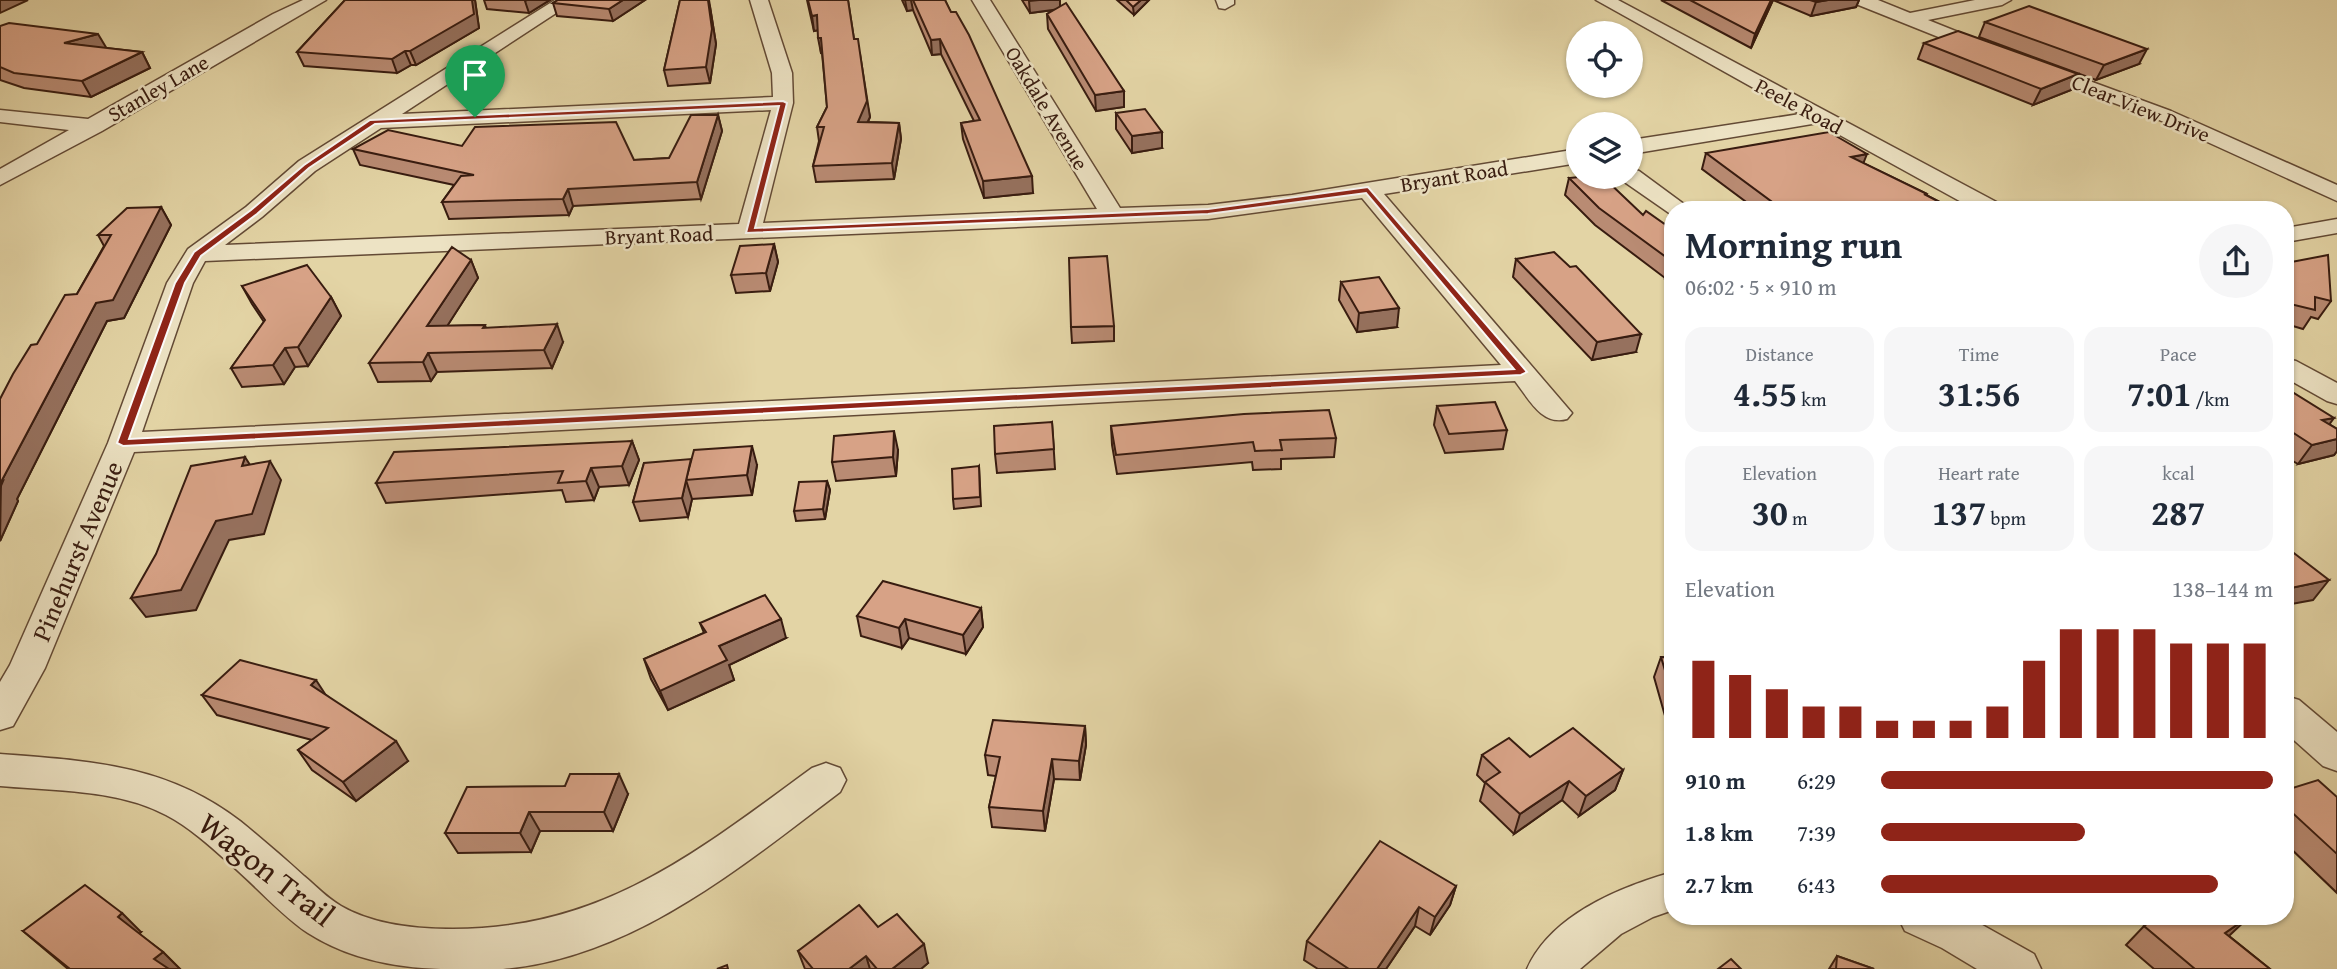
<!DOCTYPE html>
<meta charset="utf-8">
<style>
:root{--surface:#fff;--page:#f6f6f7;--text:#1f2937;--muted:#747a83;--accent:#8f2418}
body{margin:0;font-family:"Gentium Book Plus",serif;background:var(--page);color:var(--text);height:100vh;display:flex;flex-direction:column;font-size:26px;white-space:nowrap}
*{box-sizing:border-box;margin:0}
p{font-size:23px;color:var(--muted)}
.icon{flex:none;width:38px;height:38px;fill:none;stroke:currentColor;stroke-width:2;stroke-linecap:round;stroke-linejoin:round}
.map{position:relative;flex:1;overflow:hidden}
.sheet{position:absolute;left:1664px;top:201px;width:630px;height:724px;display:flex;flex-direction:column;background:var(--surface);border-radius:28px;box-shadow:0 2px 5px #0004}
.sheet>*{flex:none}
.tools{position:absolute;left:1566px;top:21px;display:grid;gap:14px}
.tools a{display:grid;place-items:center;width:77px;height:77px;border-radius:50%;background:var(--surface);box-shadow:0 2px 5px #0004;font-size:35px}
.pin{position:absolute;display:grid;place-items:center;width:60px;height:60px;color:#fff;margin:-72px -30px;border-radius:50% 50% 50% 0;rotate:-45deg;box-shadow:0 0 7px #0007}
.pin .icon{rotate:45deg}
.round{display:grid;place-items:center;flex:none;width:74px;height:74px;border-radius:37px;background:var(--page)}
.overview{display:flex;align-items:center;justify-content:space-between;height:119px;padding:0 21px}
h1{font-size:38px;font-weight:700;line-height:52px}
.metrics{display:grid;grid-template-columns:repeat(3,1fr);gap:10px;height:119px;padding:7px 21px}
.metrics div{display:grid;align-content:center;border-radius:18px;background:var(--page);text-align:center}
.metrics b{font-size:35px;font-weight:700}
.metrics small{font-size:19px;font-weight:400}
.metrics p{font-size:19px}
.chart{height:196px;padding:14px 21px}
.chart p{display:flex;justify-content:space-between}
.chart svg{width:100%;height:126px;margin-top:7px;stroke:var(--accent);stroke-width:6}
ul{padding:0 21px;list-style:none;font-size:23px}
li{display:grid;grid-template-columns:112px 84px 1fr;align-items:center;height:52px}
li i{height:18px;border-radius:9px;background:var(--accent)}
.map>svg:first-child{display:block}
.lines{fill:none;stroke-linecap:round;stroke-linejoin:round}
.street-casing{stroke:#634a35;stroke-width:3}
.street{fill:#ede3c4;fill-rule:evenodd}
.wall{fill:#b98b73;stroke:#381c10;stroke-width:2}
.shaded-wall{fill:#96715e;stroke:#381c10;stroke-width:2}
.building{fill:#d7a286;stroke:#381c10;stroke-width:2}
.route{fill:#8f2418;stroke:#fff;stroke-width:2;fill-rule:evenodd}
.labels{text-anchor:middle;dominant-baseline:central;stroke-width:5;stroke-linejoin:round;paint-order:stroke}
.far-street-label{font-size:21px;fill:#381c10;stroke:#ede3c4}
.street-label{font-size:26px;fill:#381c10;stroke:#ede3c4}
.near-street-label{font-size:32px;fill:#381c10;stroke:#ede3c4}
</style>
<div class="map">
<svg width="2337" height="969" viewBox="0 0 2337 969">
<rect width="100%" height="100%" fill="#e3d4a5"/>
<filter id="stains"><feTurbulence type="fractalNoise" baseFrequency=".00286" numOctaves="4"/><feColorMatrix values="0 0 0 0 .2 0 0 0 0 .09 0 0 0 0 .02 0 0 0 .5 -.17"/></filter>
<radialGradient id="worn" r=".72"><stop offset=".6" stop-color="#630" stop-opacity="0"/><stop offset="1" stop-color="#630" stop-opacity=".3"/></radialGradient>
<g class="lines">
<defs>
<g id="street">
<polygon points="303,0 326,0 102,131 0,185 0,169 69,130 0,122 0,110 88,119 273,14"/>
<path d="M555,0H576L402,114L773,97L772,73L750,0H768L792,73L793,103L763,223L1097,209L972,0H990L1120,208L1208,205L1292,195L1578,149V163L1384,194L1572,413L1567,419C1542,426 1529,399 1515,381L134,452L45,668L13,726L0,730V682L10,665L108,443L167,283L188,249L246,207L299,161ZM771,110L739,224L225,245L262,217L315,171L381,128ZM1362,198L1501,365L142,432L193,283L205,261L1208,219Z"/>
<polygon points="1216,0 1234,0 1234,4 1225,9 1219,8"/>
<polygon points="1596,0 1618,0 2002,205 2006,210 1976,210 1818,123 1631,154 1631,140 1800,114"/>
<polygon points="1853,0 1878,0 1910,13 1975,0 2011,0 2002,5 1928,20 1993,46 1996,50 1986,56 1856,4"/>
<polygon points="2035,61 2171,111 2337,185 2337,201 2157,119 2028,71 2025,67 2028,63"/>
<polygon points="1631,169 1639,171 1692,210 1673,210 1672,215 1623,181 1620,177 1631,177"/>
<polygon points="2337,219 2337,233 2286,242 2286,228"/>
<polygon points="2286,359 2296,361 2337,383 2337,404 2327,401 2286,378"/>
<polygon points="2286,696 2299,700 2337,732 2337,771 2323,766 2286,733"/>
<path d="M0,754C89,761 166,764 240,821C262,839 283,857 304,876C316,886 327,898 341,906C374,925 416,929 453,929C603,929 697,852 812,768L826,763L840,768L846,780L840,792C741,867 632,958 503,969C485,969 467,969 450,969C401,969 350,960 308,933C283,917 253,883 229,863C209,845 189,827 166,815C117,789 54,791 0,786Z"/>
<path d="M1673,872V910L1653,917L1621,934L1580,969H1527C1551,915 1620,887 1673,872Z"/>
<polygon points="1898,917 1968,917 2034,954 2041,969 1977,969 1942,948 1905,931"/>
</g>
</defs>
<!-- street casing -->
<use href="#street" class="street-casing"/>
<!-- street -->
<use href="#street" class="street"/>
</g>
<!-- wall -->
<g class="wall">
<polygon points="345,0 475,0 479,28 416,65 411,65 397,73 304,66 297,52"/>
<polygon points="484,0 550,0 529,13 487,9"/>
<polygon points="558,0 645,0 613,21 557,16 553,3"/>
<polygon points="680,0 709,0 716,44 710,83 668,86 664,70"/>
<polygon points="807,0 848,0 854,39 870,117 868,122 899,123 901,139 894,179 816,182 813,166 819,141 817,127 827,107 822,53 821,53 818,30 814,31"/>
<polygon points="902,0 945,0 1033,193 984,198 963,139 961,123 974,121 941,54 932,55 913,10 907,11"/>
<polygon points="1022,0 1060,0 1060,6 1124,91 1124,107 1096,111 1048,29 1047,14 1054,10 1030,13"/>
<polygon points="1117,0 1149,0 1134,15"/>
<polygon points="1661,0 1859,0 1856,7 1811,16 1773,0 1751,48"/>
<polygon points="1985,22 2139,64 2096,80 1979,37"/>
<polygon points="0,26 106,48 142,52 150,68 91,97 24,88 0,80"/>
<polygon points="1924,43 2078,74 2071,90 2033,105 1918,59"/>
<polygon points="1116,113 1162,148 1132,153 1116,129"/>
<polygon points="718,115 722,131 701,199 573,206 569,215 449,219 442,202 454,185 360,165 353,149 462,146 634,160 669,158"/>
<polygon points="1706,153 1863,163 1927,194 1926,195 1955,210 1757,210 1702,169"/>
<polygon points="1569,178 1673,230 1673,282 1668,277 1665,278 1595,225 1565,195"/>
<polygon points="161,207 171,225 124,318 107,321 17,499 18,501 0,541 77,294 104,246 98,235"/>
<polygon points="774,244 778,262 770,291 736,293 731,275"/>
<polygon points="1516,259 1636,352 1592,360 1513,277"/>
<polygon points="471,260 478,278 447,326 485,325 486,328 563,342 552,368 437,372 431,381 378,382 369,363"/>
<polygon points="2286,263 2331,301 2318,319 2311,317 2303,329 2286,324"/>
<polygon points="1341,282 1397,327 1357,332 1339,300"/>
<polygon points="242,286 331,297 341,316 308,366 295,367 284,384 242,387 231,368 264,322 252,304"/>
<polygon points="1114,326 1114,341 1072,343 1071,327"/>
<polygon points="2286,388 2329,424 2337,429 2337,451 2334,455 2298,464 2286,457"/>
<polygon points="1673,405 1673,436 1666,423"/>
<polygon points="1437,406 1507,430 1503,449 1445,453 1434,425"/>
<polygon points="1052,422 1055,469 997,473 995,454"/>
<polygon points="1111,426 1336,438 1334,457 1281,459 1281,469 1253,470 1252,462 1117,474 1112,445"/>
<polygon points="632,441 639,460 629,485 599,487 594,500 566,502 562,490 386,503 376,483"/>
<polygon points="898,450 896,476 836,481 832,462"/>
<polygon points="644,463 757,465 752,495 692,499 688,517 640,521 633,502"/>
<polygon points="979,466 981,506 954,509 953,499"/>
<polygon points="827,481 830,490 825,519 796,521 794,511"/>
<polygon points="981,608 983,627 966,654 909,638 902,648 861,636 857,616"/>
<polygon points="700,623 786,638 729,665 734,680 668,710 651,679 644,659 704,633"/>
<polygon points="1661,657 1673,658 1673,731 1669,730 1654,677"/>
<polygon points="202,695 326,695 408,761 356,801 312,770 298,750 312,740 217,715"/>
<polygon points="1085,726 1086,745 1080,780 1054,779 1045,831 992,827 989,807 996,776 988,775 985,755"/>
<polygon points="1482,755 1530,757 1623,770 1615,790 1579,816 1562,800 1514,834 1480,801 1485,783 1477,775"/>
<polygon points="565,786 628,794 613,831 540,831 531,852 458,853 445,833"/>
<polygon points="2286,790 2337,797 2337,893 2286,844"/>
<polygon points="1456,886 1450,905 1430,935 1415,926 1386,969 1318,969 1304,960 1307,941"/>
<polygon points="2144,926 2229,936 2270,969 2154,969 2126,945"/>
<polygon points="878,927 928,963 921,969 805,969 798,951"/>
<polygon points="23,931 141,932 139,934 163,952 180,969 68,969"/>
<polygon points="1837,956 1874,969 1829,969"/>
</g>
<!-- shaded-wall -->
<g class="shaded-wall">
<polygon points="0,0 28,0 0,13"/>
<polygon points="472,0 475,0 479,28 416,65 410,51"/>
<polygon points="527,0 550,0 529,13 525,1"/>
<polygon points="623,0 645,0 613,21 609,9"/>
<polygon points="708,0 710,7 716,44 710,83 706,67"/>
<polygon points="905,0 911,0 913,10 907,11"/>
<polygon points="1039,0 1060,0 1060,9 1030,13 1029,1"/>
<polygon points="1141,0 1149,0 1134,15 1133,7"/>
<polygon points="1771,0 1773,0 1751,48 1755,34"/>
<polygon points="1828,0 1859,0 1856,7 1811,16 1816,2"/>
<polygon points="817,15 819,30 814,31 812,16"/>
<polygon points="98,34 107,49 64,43"/>
<polygon points="818,38 821,38 824,52 821,53"/>
<polygon points="940,39 941,54 932,55 931,40"/>
<polygon points="2147,49 2139,64 2096,80 2104,65"/>
<polygon points="405,51 411,65 397,73 392,59"/>
<polygon points="142,52 150,68 91,97 82,81"/>
<polygon points="860,54 870,117 860,138 858,122"/>
<polygon points="2078,74 2071,90 2033,105 2041,89"/>
<polygon points="1124,91 1124,107 1096,111 1095,95"/>
<polygon points="718,115 722,131 701,199 697,182"/>
<polygon points="899,123 901,139 894,179 892,163"/>
<polygon points="1162,132 1162,148 1132,153 1132,136"/>
<polygon points="1867,154 1861,169 1851,157"/>
<polygon points="1032,176 1033,193 984,198 983,181"/>
<polygon points="568,189 573,206 569,215 563,199"/>
<polygon points="161,207 171,225 124,318 107,321 17,499 18,501 0,541 1,482 96,303"/>
<polygon points="774,244 778,262 770,291 766,273"/>
<polygon points="1673,259 1668,277 1665,278 1670,260"/>
<polygon points="471,260 478,278 435,345 427,326"/>
<polygon points="331,297 341,316 308,366 298,347"/>
<polygon points="1399,308 1397,327 1357,332 1359,313"/>
<polygon points="557,324 563,342 552,368 544,350"/>
<polygon points="1641,334 1636,352 1592,360 1597,342"/>
<polygon points="285,348 295,367 284,384 273,365"/>
<polygon points="428,353 437,372 431,381 423,362"/>
<polygon points="2334,418 2320,437 2322,420"/>
<polygon points="894,431 898,450 896,476 893,457"/>
<polygon points="2337,439 2337,451 2334,455 2298,464 2312,445"/>
<polygon points="632,441 639,460 629,485 622,466"/>
<polygon points="752,446 757,465 752,495 747,475"/>
<polygon points="245,457 257,476 242,466"/>
<polygon points="270,461 281,480 264,534 229,540 196,610 146,617 131,598 216,521"/>
<polygon points="591,468 599,487 594,500 586,481"/>
<polygon points="686,480 692,499 688,517 682,498"/>
<polygon points="827,481 830,490 825,519 823,509"/>
<polygon points="2329,580 2313,600 2286,605 2286,589"/>
<polygon points="981,608 983,627 966,654 963,635"/>
<polygon points="781,619 786,638 729,665 734,680 668,710 660,691 719,646"/>
<polygon points="905,619 909,638 902,648 899,628"/>
<polygon points="316,680 329,700 311,685"/>
<polygon points="1085,726 1086,745 1080,780 1079,761"/>
<polygon points="396,741 408,761 356,801 343,782"/>
<polygon points="1052,759 1054,779 1045,831 1043,811"/>
<polygon points="1623,770 1615,790 1579,816 1586,796"/>
<polygon points="619,774 628,794 613,831 604,812"/>
<polygon points="1569,781 1562,800 1514,834 1520,814"/>
<polygon points="529,812 540,831 531,852 520,833"/>
<polygon points="1456,886 1450,905 1430,935 1435,917"/>
<polygon points="1419,907 1415,926 1386,969 1377,969"/>
<polygon points="122,913 141,932 137,936 118,917"/>
<polygon points="2249,917 2230,935 2206,951 2225,933"/>
<polygon points="924,944 928,963 921,969 892,969"/>
<polygon points="163,952 180,969 164,969 154,959"/>
<polygon points="866,956 870,969 849,969"/>
</g>
<!-- building -->
<g class="building">
<polygon points="345,0 472,0 474,14 410,51 405,51 392,59 297,52"/>
<polygon points="558,0 623,0 609,9 553,3"/>
<polygon points="680,0 708,0 712,29 706,67 664,70"/>
<polygon points="808,0 848,0 854,39 858,39 867,101 858,122 899,123 892,163 813,166 824,127 817,127 827,107 821,38 818,38 817,15 812,16"/>
<polygon points="913,0 945,0 951,12 956,12 969,35 1032,176 983,181 961,123 980,120 940,39 931,40"/>
<polygon points="1126,0 1141,0 1133,7"/>
<polygon points="1690,0 1771,0 1755,34"/>
<polygon points="1810,0 1828,0 1816,2"/>
<polygon points="1066,3 1124,91 1095,95 1047,14"/>
<polygon points="2029,6 2147,49 2104,65 1985,22"/>
<polygon points="9,23 98,34 64,43 142,52 82,81 14,73 0,67 0,26"/>
<polygon points="1958,31 2078,74 2041,89 1924,43"/>
<polygon points="1145,109 1162,132 1132,136 1116,113"/>
<polygon points="691,115 718,115 697,182 568,189 563,199 442,202 461,176 474,175 353,149 388,130 462,146 475,127 616,122 634,160 669,158"/>
<polygon points="1829,132 1867,154 1851,157 1927,194 1924,194 1955,210 1783,210 1706,153"/>
<polygon points="1580,177 1603,177 1643,215 1646,211 1673,230 1673,259 1670,260 1599,208 1569,178"/>
<polygon points="161,207 113,300 96,303 1,482 3,481 0,488 0,399 13,374 31,345 37,344 65,295 77,294 111,235 98,235 127,208"/>
<polygon points="774,244 766,273 731,275 740,246"/>
<polygon points="452,247 471,260 427,326 485,325 483,328 557,324 544,350 428,353 423,362 369,363"/>
<polygon points="1554,252 1570,267 1576,266 1641,334 1597,342 1516,259"/>
<polygon points="2328,255 2331,301 2315,297 2315,310 2286,303 2286,263"/>
<polygon points="1107,256 1114,326 1071,327 1069,258"/>
<polygon points="307,265 331,297 298,347 285,348 273,365 231,368 265,320 242,286"/>
<polygon points="1379,277 1399,308 1359,313 1341,282"/>
<polygon points="2286,388 2334,418 2322,420 2337,429 2337,439 2312,445 2286,428"/>
<polygon points="1495,402 1507,430 1449,434 1437,406"/>
<polygon points="1329,410 1336,438 1280,440 1282,450 1255,451 1253,442 1116,455 1111,426 1244,414"/>
<polygon points="1052,422 1054,449 995,454 994,426"/>
<polygon points="894,431 893,457 832,462 834,436"/>
<polygon points="632,441 622,466 591,468 586,481 558,483 563,471 376,483 394,452"/>
<polygon points="752,446 747,475 686,480 694,450"/>
<polygon points="245,457 242,466 270,461 252,514 216,521 181,590 131,598 156,554 191,466"/>
<polygon points="691,459 682,498 633,502 644,463"/>
<polygon points="979,466 980,497 953,499 952,469"/>
<polygon points="827,481 823,509 794,511 799,482"/>
<polygon points="2286,547 2329,580 2286,589"/>
<polygon points="883,581 981,608 963,635 905,619 899,628 857,616"/>
<polygon points="765,595 781,619 719,646 727,660 660,691 644,659 706,632 700,623"/>
<polygon points="1661,657 1673,658 1673,697"/>
<polygon points="240,660 316,680 311,685 396,741 343,782 298,750 328,728 202,695"/>
<polygon points="993,720 1085,726 1079,761 1052,759 1043,811 989,807 1000,757 985,755"/>
<polygon points="1573,728 1623,770 1586,796 1569,781 1520,814 1485,782 1500,772 1482,755 1509,738 1530,757"/>
<polygon points="570,774 619,774 604,812 529,812 520,833 445,833 467,787 565,786"/>
<polygon points="2318,780 2337,797 2337,854 2286,807 2286,790"/>
<polygon points="1380,841 1456,886 1435,917 1419,907 1377,969 1349,969 1307,941"/>
<polygon points="85,885 122,913 118,917 163,952 154,959 169,969 70,969 23,931"/>
<polygon points="859,905 878,927 897,914 924,944 892,969 877,969 866,956 849,969 813,969 798,951"/>
<polygon points="2157,917 2248,917 2225,933 2270,969 2195,969 2144,926"/>
<polygon points="1837,956 1874,969 1836,969"/>
<polygon points="1731,959 1741,969 1718,969"/>
<polygon points="727,965 728,969 717,969"/>
</g>
<!-- route -->
<path class="route" d="M783,101L787,103L755,228L1208,209L1368,187L1527,372L1521,375L123,446L117,443L175,283L194,252L251,210L304,165L370,120ZM779,106L746,233L1208,214L1366,193L1514,369L129,439L185,283L201,256L257,214L309,168L375,124Z"/>
<g class="labels">
<!-- far-street labels -->
<g class="far-street-label">
<text transform="translate(158 88) rotate(-30)">Stanley Lane</text>
<text transform="translate(1799 106) rotate(28)">Peele Road</text>
<text transform="translate(1047 108) rotate(59)">Oakdale Avenue</text>
<text transform="translate(2141 108) rotate(22)">Clear View Drive</text>
<text transform="translate(1454 176) rotate(-9)">Bryant Road</text>
<text transform="translate(659 235) rotate(-2)">Bryant Road</text>
</g>
<!-- street labels -->
<g class="street-label">
<text transform="translate(77 551) rotate(-67)">Pinehurst Avenue</text>
</g>
<!-- near-street labels -->
<g class="near-street-label">
<text transform="translate(267 869) rotate(38)">Wagon Trail</text>
</g>
</g>
<rect width="100%" height="100%" filter="url(#stains)"/>
<rect width="100%" height="100%" fill="url(#worn)"/>
</svg>
<div class="tools">
<a><svg class="icon" aria-label="locate" viewBox="0 0 24 24"><circle cx="12" cy="12" r="6"/><path d="M12 2v4M12 18v4M2 12h4M18 12h4"/></svg></a>
<a><svg class="icon" aria-label="layers" viewBox="0 0 24 24"><path d="M12 4l9 5-9 5-9-5zM3 14l9 5 9-5"/></svg></a>
</div>
<div class="pin" style="left:475px;top:117px;background:#1e9e55"><svg class="icon" aria-label="arrive" viewBox="0 0 24 24"><path d="M6 21V4h12l-3 4 3 4H6"/></svg></div>
<section class="sheet">
<div class="overview"><div><h1>Morning run</h1><p>06:02 · 5 × 910 m</p></div><a class="round"><svg class="icon" aria-label="share" viewBox="0 0 24 24"><path d="M12 15V3M7 8l5-5 5 5M5 13v7h14v-7"/></svg></a></div>
<div class="metrics">
<div><p>Distance</p><b>4.55<small> km</small></b></div>
<div><p>Time</p><b>31:56</b></div>
<div><p>Pace</p><b>7:01<small> /km</small></b></div>
</div>
<div class="metrics">
<div><p>Elevation</p><b>30<small> m</small></b></div>
<div><p>Heart rate</p><b>137<small> bpm</small></b></div>
<div><p>kcal</p><b>287</b></div>
</div>
<div class="chart"><p><span>Elevation</span>138–144 m</p>
<svg viewBox="0 0 160 44" preserveAspectRatio="none"><path d="M5 44V17M15 44V22M25 44V27M35 44V33M45 44V33M55 44V38M65 44V38M75 44V38M85 44V33M95 44V17M105 44V6M115 44V6M125 44V6M135 44V11M145 44V11M155 44V11"/></svg>
</div>
<ul>
<li><b>910 m</b>6:29<i style="width:100%"></i></li>
<li><b>1.8 km</b>7:39<i style="width:52%"></i></li>
<li><b>2.7 km</b>6:43<i style="width:86%"></i></li>
</ul>
</section>
</div>
